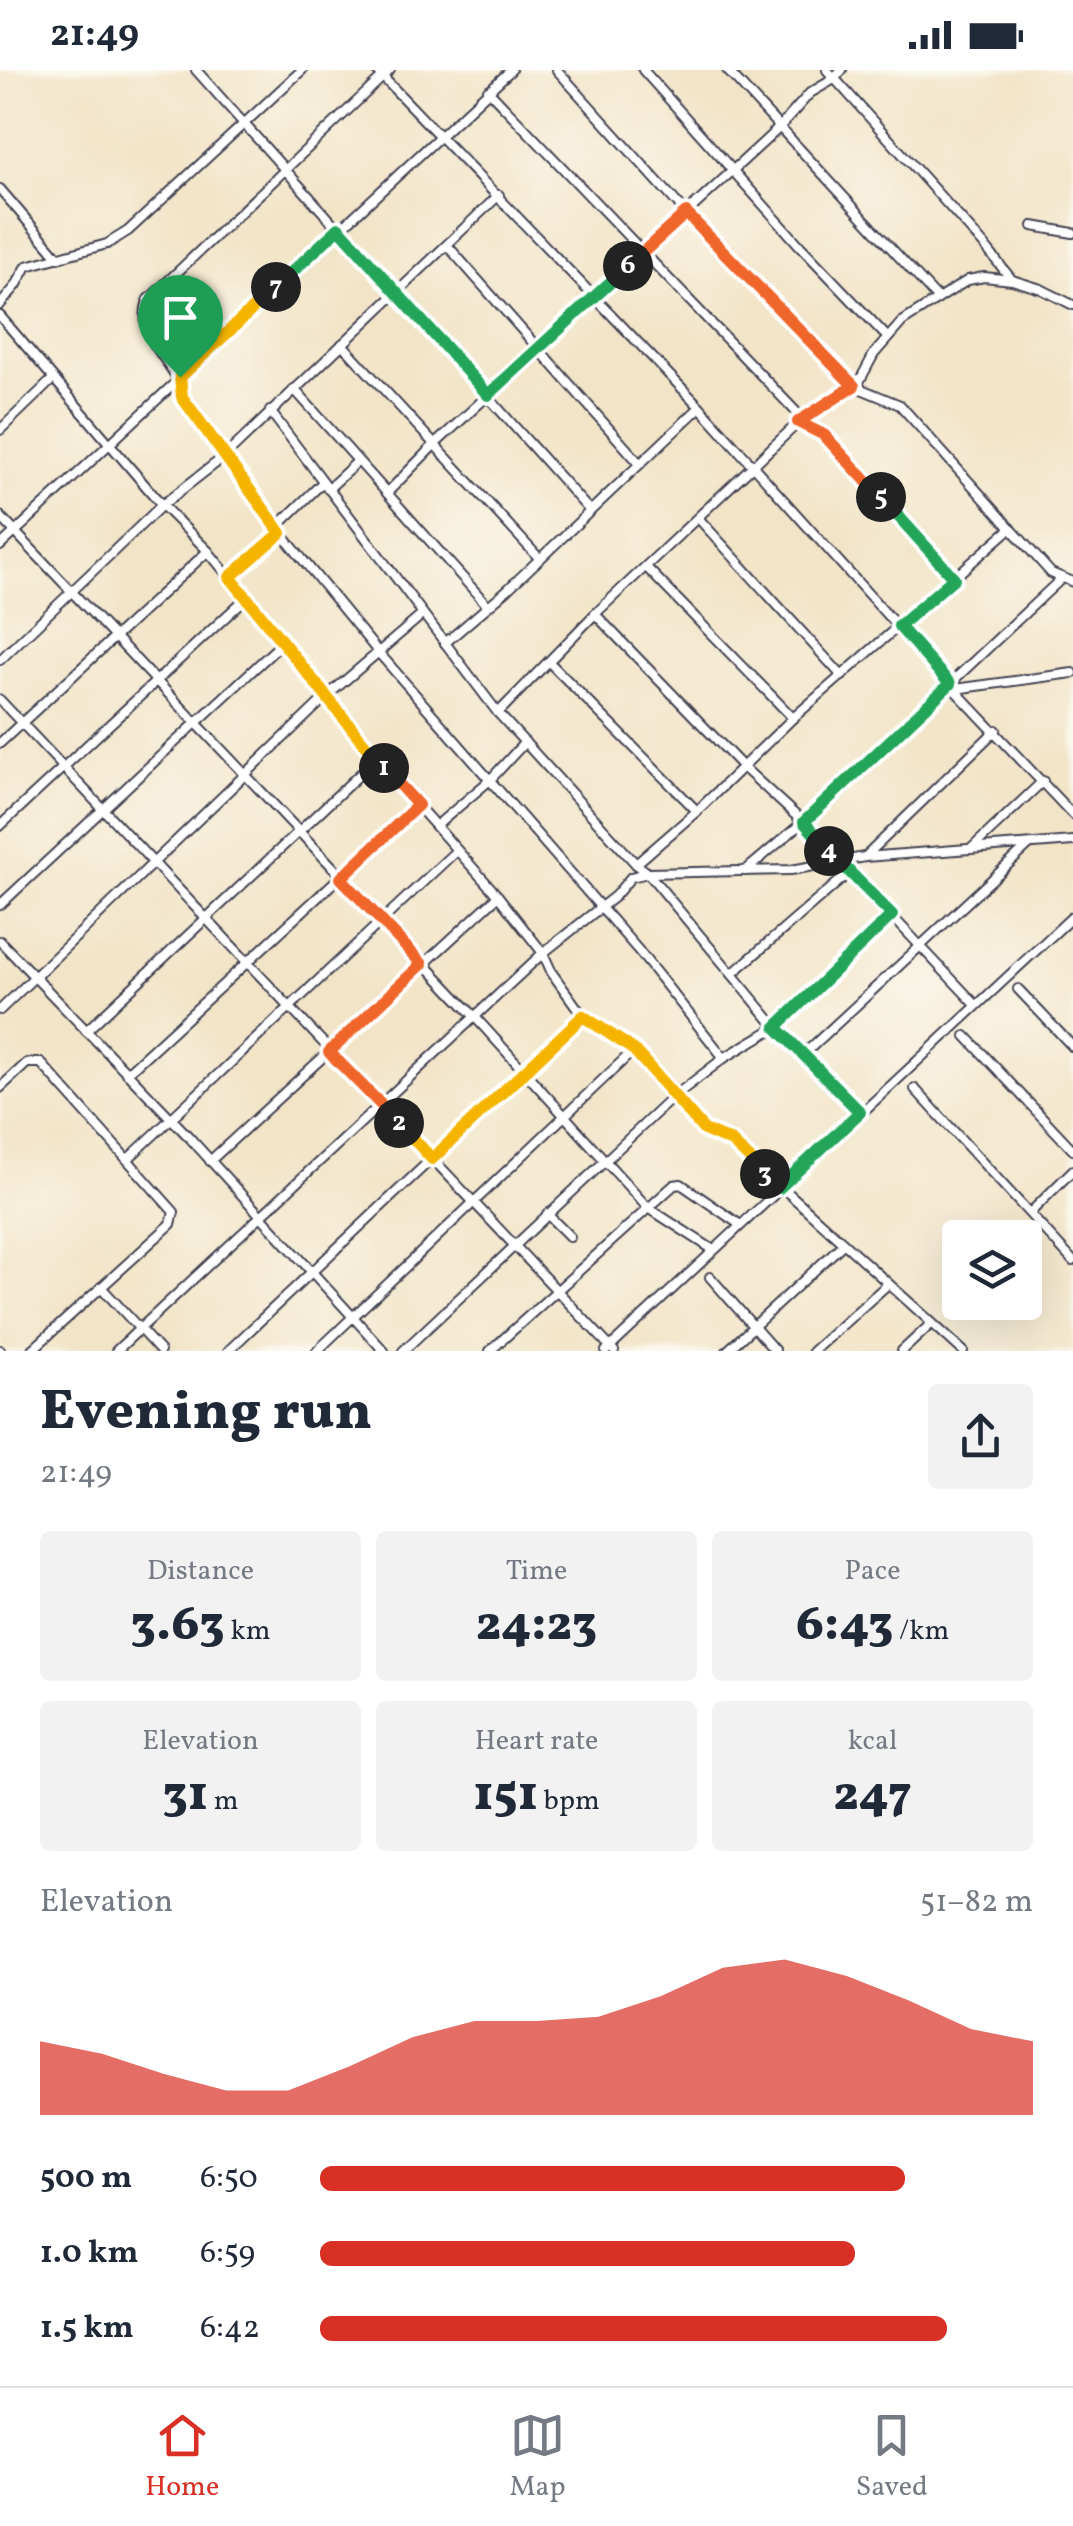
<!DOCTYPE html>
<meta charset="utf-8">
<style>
:root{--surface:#fff;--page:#f2f2f3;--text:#1f2937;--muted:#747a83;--line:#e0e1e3;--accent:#d93025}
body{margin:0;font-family:Vollkorn,serif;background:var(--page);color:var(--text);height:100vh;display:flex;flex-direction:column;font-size:38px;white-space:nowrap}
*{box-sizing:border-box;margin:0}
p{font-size:32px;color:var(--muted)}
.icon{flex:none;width:55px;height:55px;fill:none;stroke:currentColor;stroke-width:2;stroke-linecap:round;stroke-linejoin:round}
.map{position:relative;height:1281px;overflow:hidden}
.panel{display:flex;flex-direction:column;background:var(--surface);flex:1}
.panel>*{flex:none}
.buttons{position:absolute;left:942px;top:1150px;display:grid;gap:20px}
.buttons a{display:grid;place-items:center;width:100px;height:100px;border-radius:10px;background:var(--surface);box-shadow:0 10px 40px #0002;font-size:50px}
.pin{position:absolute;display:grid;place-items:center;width:85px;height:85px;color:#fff;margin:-102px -42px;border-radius:50% 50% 50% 0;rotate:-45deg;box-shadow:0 0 10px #0007}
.pin .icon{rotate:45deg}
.km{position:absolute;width:50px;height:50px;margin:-25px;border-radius:50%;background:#222;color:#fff;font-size:28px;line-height:50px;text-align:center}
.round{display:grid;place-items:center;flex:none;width:105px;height:105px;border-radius:10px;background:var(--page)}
.head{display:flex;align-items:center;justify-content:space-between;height:170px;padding:0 40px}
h1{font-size:55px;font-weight:800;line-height:75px}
.figures{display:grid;grid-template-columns:repeat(3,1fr);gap:15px;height:170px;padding:10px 40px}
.figures div{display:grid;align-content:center;border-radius:10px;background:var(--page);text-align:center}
.figures b{font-size:50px;font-weight:800}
.figures small{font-size:28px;font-weight:400}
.figures p{font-size:28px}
.chart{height:280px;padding:20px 40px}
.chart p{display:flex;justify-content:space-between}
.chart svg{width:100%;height:180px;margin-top:10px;fill:var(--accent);opacity:.7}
ul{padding:0 40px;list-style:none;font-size:32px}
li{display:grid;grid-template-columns:160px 120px 1fr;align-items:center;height:75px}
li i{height:25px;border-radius:12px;background:var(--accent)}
.status{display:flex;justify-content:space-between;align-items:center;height:70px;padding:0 50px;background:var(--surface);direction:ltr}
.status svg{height:28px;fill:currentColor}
.dock{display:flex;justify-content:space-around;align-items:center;height:140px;border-top:2px solid var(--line);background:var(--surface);font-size:28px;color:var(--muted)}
.dock a{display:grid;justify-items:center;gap:5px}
.dock .current{color:var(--accent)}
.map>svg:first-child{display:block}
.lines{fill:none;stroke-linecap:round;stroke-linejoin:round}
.minor-casing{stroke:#413f50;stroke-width:12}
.minor{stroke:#fff;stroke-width:8}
.split-1-casing{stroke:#fff;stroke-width:20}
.split-2-casing{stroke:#fff;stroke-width:20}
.split-3-casing{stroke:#fff;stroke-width:20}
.split-4-casing{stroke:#fff;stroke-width:20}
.split-5-casing{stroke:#fff;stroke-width:20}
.split-6-casing{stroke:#fff;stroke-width:20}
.split-7-casing{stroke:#fff;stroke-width:20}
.split-8-casing{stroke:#fff;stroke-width:20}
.split-1{stroke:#f5b400;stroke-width:12}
.split-2{stroke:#f0652b;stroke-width:12}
.split-3{stroke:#f5b400;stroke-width:12}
.split-4{stroke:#22a559;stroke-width:12}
.split-5{stroke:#22a559;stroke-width:12}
.split-6{stroke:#f0652b;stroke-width:12}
.split-7{stroke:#22a559;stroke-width:12}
.split-8{stroke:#f5b400;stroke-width:12}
</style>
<div class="status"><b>21:49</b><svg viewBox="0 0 49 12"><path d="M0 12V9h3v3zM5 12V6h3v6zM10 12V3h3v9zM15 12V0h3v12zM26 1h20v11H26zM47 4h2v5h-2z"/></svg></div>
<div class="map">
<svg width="1073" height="1281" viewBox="0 0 1073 1281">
<rect width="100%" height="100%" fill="#fbf7ec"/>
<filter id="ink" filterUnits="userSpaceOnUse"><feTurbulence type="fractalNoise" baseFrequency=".01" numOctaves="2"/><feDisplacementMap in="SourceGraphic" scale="20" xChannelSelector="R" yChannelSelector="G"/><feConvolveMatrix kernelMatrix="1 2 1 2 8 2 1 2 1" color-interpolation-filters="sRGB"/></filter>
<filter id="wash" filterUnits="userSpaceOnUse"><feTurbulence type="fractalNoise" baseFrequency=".0048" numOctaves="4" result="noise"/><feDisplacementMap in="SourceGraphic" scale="40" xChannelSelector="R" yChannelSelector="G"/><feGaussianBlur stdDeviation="2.25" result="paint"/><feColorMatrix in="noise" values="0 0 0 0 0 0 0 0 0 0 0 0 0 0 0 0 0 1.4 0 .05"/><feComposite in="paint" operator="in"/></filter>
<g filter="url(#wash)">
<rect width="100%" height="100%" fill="#f2e4c7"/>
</g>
<g filter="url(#ink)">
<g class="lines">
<defs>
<g id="minor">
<polyline points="196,0 590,441"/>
<polyline points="376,0 700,337 950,615 1073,745"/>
<path d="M390,0L148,230C134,272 177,289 183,327L281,463L379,583L638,880L724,988"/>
<polyline points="557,0 686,143 854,316 900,335 1051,503 1073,512"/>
<polyline points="643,0 801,177 888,268"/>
<polyline points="727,0 938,229"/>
<polyline points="827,0 984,175 1012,210 1041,219 1073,235"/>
<polyline points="488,20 803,349"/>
<polyline points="0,119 59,188"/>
<polyline points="1033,156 1073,163"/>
<polyline points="447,175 640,394"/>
<polyline points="0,235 16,216 27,196 107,174 128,161 302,0"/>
<polyline points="0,246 162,435 208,481 376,689 498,826 543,883 552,903 583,946 634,980 704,1061 732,1072 963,1281"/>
<polyline points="342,274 539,488"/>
<polyline points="294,319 488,536"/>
<polyline points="270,341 498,643 636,794 648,803 776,957 861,1042"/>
<polyline points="798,353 811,357 830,370 954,508"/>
<polyline points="0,360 53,309"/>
<polyline points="328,419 357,392"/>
<polyline points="387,423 434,375 780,57 810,23 834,9 842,0"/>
<polyline points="0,446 475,947 647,1137 712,1179"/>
<polyline points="699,449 842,606"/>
<polyline points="277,457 323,412"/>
<polyline points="0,476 511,0"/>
<polyline points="646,497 793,648"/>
<polyline points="230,507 281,463"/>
<polyline points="595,544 743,697 803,752 976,935"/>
<polyline points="445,573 507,520 700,337"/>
<polyline points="0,590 162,435 225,386 499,125"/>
<polyline points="549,592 697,741"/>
<polyline points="955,619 1073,603"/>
<polyline points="0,630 614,1281"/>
<polyline points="498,643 595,544 798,353 859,312 874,284 902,252 968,210 984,207 1012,210"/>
<polyline points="0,673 208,481"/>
<polyline points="0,756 247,527"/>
<polyline points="436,756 490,710 525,672"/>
<polyline points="971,779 1043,711"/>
<polyline points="866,786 996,660"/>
<polyline points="636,794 697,741 793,648 1011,458"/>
<polyline points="745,801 803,752 1061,509"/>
<polyline points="0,835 282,573"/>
<polyline points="0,871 189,1067 384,1281"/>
<polyline points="732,904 850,802"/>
<polyline points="1018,919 1073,977"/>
<polyline points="0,940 327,626 422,545"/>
<polyline points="86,961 376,689"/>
<polyline points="966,966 1073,1080"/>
<polyline points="804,984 1028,776"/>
<polyline points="127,1003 418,735"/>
<polyline points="0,1018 27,993 41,993 174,1142 171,1154 31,1281"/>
<polyline points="915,1019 1073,1191"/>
<polyline points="128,1089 457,780"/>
<polyline points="210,1091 498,826"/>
<polyline points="1030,1143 1073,1100"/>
<polyline points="547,1144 570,1167"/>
<polyline points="710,1207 775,1281"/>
<polyline points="101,1217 160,1281"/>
<polyline points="0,1280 1,1281"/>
<polyline points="116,1281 543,883 615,826 631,807 648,803 791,800 865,787 1073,771"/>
<polyline points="228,1281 583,946"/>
<polyline points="317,1281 634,980"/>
<polyline points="403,1281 672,1028 724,988 776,957 892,845"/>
<polyline points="490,1281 674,1115 681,1114 739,1154"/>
<polyline points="606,1281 1073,846"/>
<polyline points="727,1281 843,1174"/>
<polyline points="813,1281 888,1214"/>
<polyline points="902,1281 932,1253"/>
</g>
</defs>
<!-- minor casing -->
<use href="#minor" class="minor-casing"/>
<!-- minor -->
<use href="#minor" class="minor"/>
</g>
</g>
<g class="lines" filter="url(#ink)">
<defs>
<polyline id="split-1" points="180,307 182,327 281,463 230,507 384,698"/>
<polyline id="split-2" points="384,698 418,735 341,808 422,894 329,982 399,1053"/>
<polyline id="split-3" points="399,1053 432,1089 583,946 634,980 704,1060 732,1072 765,1104"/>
<polyline id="split-4" points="765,1104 779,1118 860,1042 776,957 892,845 829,781"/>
<polyline id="split-5" points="829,781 804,752 950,614 899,556 954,508 881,427"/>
<polyline id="split-6" points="628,196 686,143 854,316 798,352 824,365 881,427"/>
<polyline id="split-7" points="276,217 339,158 488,325 628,196"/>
<polyline id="split-8" points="180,307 276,217"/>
</defs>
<!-- split-1 casing -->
<use href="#split-1" class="split-1-casing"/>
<!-- split-2 casing -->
<use href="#split-2" class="split-2-casing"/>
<!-- split-3 casing -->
<use href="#split-3" class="split-3-casing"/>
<!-- split-4 casing -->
<use href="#split-4" class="split-4-casing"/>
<!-- split-5 casing -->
<use href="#split-5" class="split-5-casing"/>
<!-- split-6 casing -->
<use href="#split-6" class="split-6-casing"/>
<!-- split-7 casing -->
<use href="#split-7" class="split-7-casing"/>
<!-- split-8 casing -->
<use href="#split-8" class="split-8-casing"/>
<!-- split-1 -->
<use href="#split-1" class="split-1"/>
<!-- split-2 -->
<use href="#split-2" class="split-2"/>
<!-- split-3 -->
<use href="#split-3" class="split-3"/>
<!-- split-4 -->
<use href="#split-4" class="split-4"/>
<!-- split-5 -->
<use href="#split-5" class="split-5"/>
<!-- split-6 -->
<use href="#split-6" class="split-6"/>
<!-- split-7 -->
<use href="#split-7" class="split-7"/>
<!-- split-8 -->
<use href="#split-8" class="split-8"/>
</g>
</svg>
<div class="buttons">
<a><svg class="icon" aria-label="layers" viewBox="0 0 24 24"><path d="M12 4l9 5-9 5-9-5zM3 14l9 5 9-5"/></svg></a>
</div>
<div class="pin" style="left:180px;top:307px;background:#1e9e55"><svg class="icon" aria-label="arrive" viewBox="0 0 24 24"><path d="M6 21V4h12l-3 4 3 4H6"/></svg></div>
<b class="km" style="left:384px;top:698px">1</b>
<b class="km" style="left:399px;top:1053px">2</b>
<b class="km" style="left:765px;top:1104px">3</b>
<b class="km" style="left:829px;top:781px">4</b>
<b class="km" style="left:881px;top:427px">5</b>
<b class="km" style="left:628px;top:196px">6</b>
<b class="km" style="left:276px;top:217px">7</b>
</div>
<section class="panel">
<div class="head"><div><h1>Evening run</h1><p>21:49</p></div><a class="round"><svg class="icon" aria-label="share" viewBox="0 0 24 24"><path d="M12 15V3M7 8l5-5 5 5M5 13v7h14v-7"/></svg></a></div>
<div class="figures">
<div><p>Distance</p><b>3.63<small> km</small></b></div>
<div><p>Time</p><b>24:23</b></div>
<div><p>Pace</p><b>6:43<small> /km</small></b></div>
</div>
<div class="figures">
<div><p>Elevation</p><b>31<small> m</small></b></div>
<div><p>Heart rate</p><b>151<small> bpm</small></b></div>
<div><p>kcal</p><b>247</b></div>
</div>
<div class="chart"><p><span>Elevation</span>51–82 m</p>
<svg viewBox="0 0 160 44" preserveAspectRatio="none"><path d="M0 44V26L10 29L20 34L30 38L40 38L50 32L60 25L70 21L80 21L90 20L100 15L110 8L120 6L130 10L140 16L150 23L160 26V44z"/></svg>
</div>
<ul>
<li><b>500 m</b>6:50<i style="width:82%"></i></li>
<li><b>1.0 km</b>6:59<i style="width:75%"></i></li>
<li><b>1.5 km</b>6:42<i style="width:88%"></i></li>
</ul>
</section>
<nav class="dock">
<a class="current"><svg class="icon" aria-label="home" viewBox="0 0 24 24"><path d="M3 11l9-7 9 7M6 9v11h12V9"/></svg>Home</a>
<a><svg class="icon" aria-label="map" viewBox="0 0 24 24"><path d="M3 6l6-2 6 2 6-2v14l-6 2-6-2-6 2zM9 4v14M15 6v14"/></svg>Map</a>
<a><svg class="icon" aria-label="saved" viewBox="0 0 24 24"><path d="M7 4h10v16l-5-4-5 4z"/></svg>Saved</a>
</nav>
